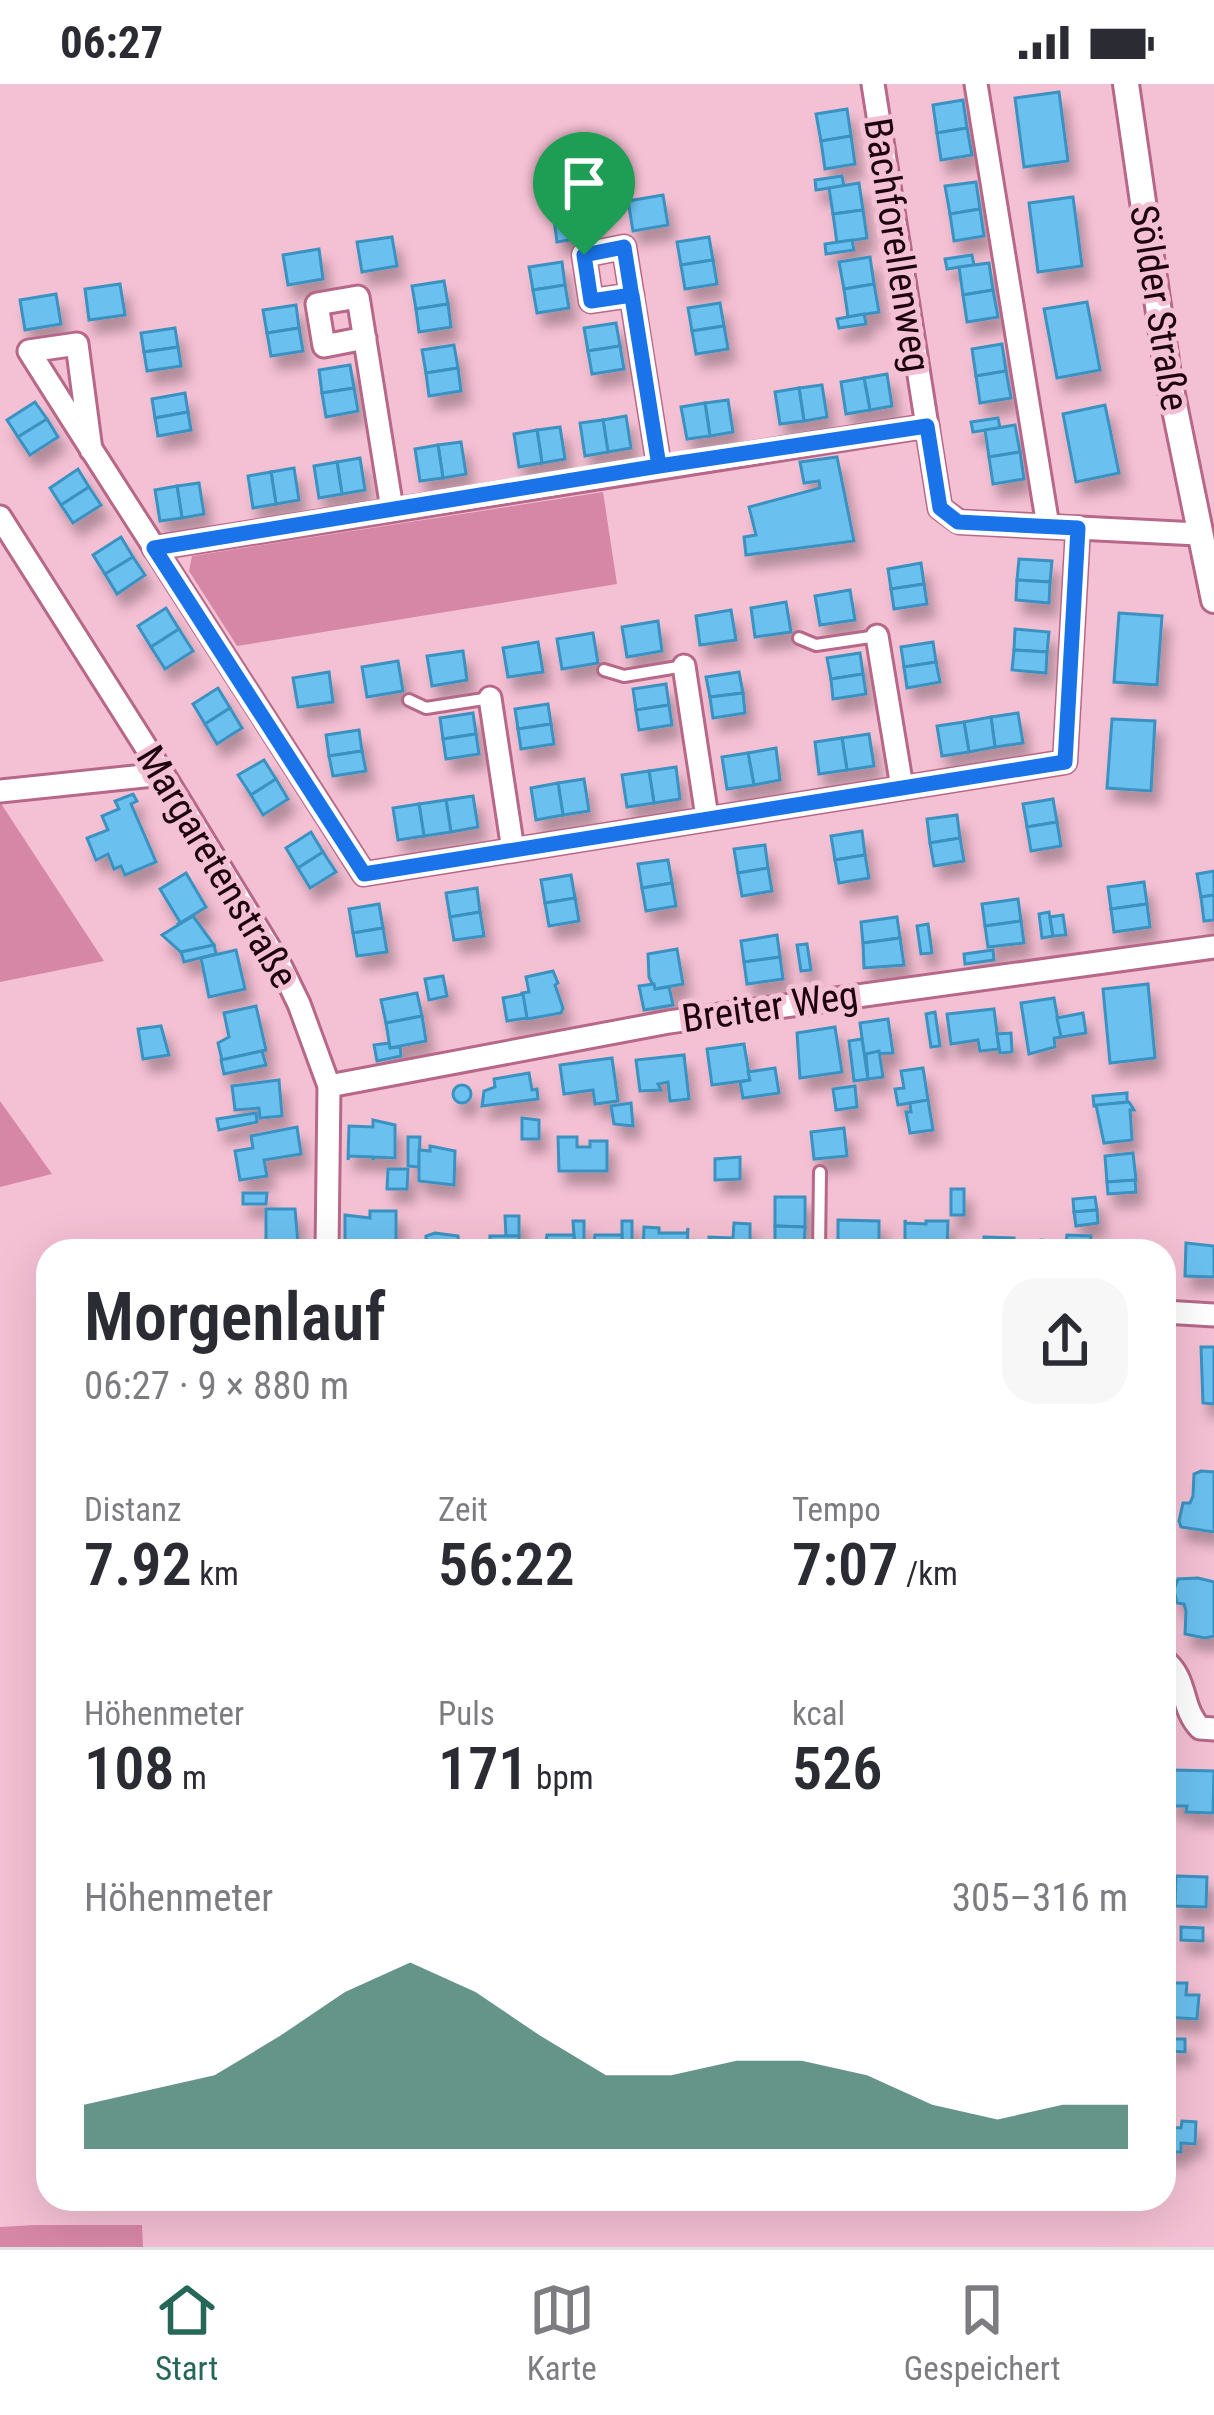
<!DOCTYPE html>
<html lang="de">
<meta charset="utf-8">
<style>
:root{--surface:#fff;--page:#f7f7f7;--text:#2b2b33;--muted:#7c7c81;--line:#e1e1e2;--accent:#256858}
body{margin:0;font-family:"Roboto Condensed",sans-serif;background:var(--page);color:var(--text);height:100vh;display:flex;flex-direction:column;font-size:45px;white-space:nowrap}
*{box-sizing:border-box;margin:0}
p{font-size:39px;color:var(--muted)}
.icon{flex:none;width:66px;height:66px;fill:none;stroke:currentColor;stroke-width:2;stroke-linecap:round;stroke-linejoin:round}
.map{position:relative;flex:1;overflow:hidden}
.panel{position:absolute;left:36px;top:1155px;width:1140px;height:972px;display:flex;flex-direction:column;background:var(--surface);border-radius:36px;box-shadow:0 12px 48px #0002}
.panel>*{flex:none}
.pin{position:absolute;display:grid;place-items:center;width:102px;height:102px;color:#fff;margin:-123px -51px;border-radius:50% 50% 50% 0;rotate:-45deg;box-shadow:0 0 12px #0007}
.pin .icon{rotate:45deg}
.round{display:grid;place-items:center;flex:none;width:126px;height:126px;border-radius:36px;background:var(--page)}
.overview{display:flex;align-items:center;justify-content:space-between;height:204px;padding:0 48px}
h1{font-size:66px;font-weight:600;line-height:90px}
.figures{display:grid;grid-template-columns:repeat(3,1fr);gap:18px;height:204px;padding:12px 48px}
.figures div{display:grid;align-content:center}
.figures b{font-size:60px;font-weight:600}
.figures small{font-size:33px;font-weight:400}
.figures p{font-size:33px}
.chart{height:336px;padding:24px 48px}
.chart p{display:flex;justify-content:space-between}
.chart svg{width:100%;height:216px;margin-top:12px;fill:var(--accent);opacity:.7}
.status{display:flex;justify-content:space-between;align-items:center;height:84px;padding:0 60px;background:var(--surface);direction:ltr}
.status svg{height:33px;fill:currentColor}
.tab-bar{display:flex;justify-content:space-around;align-items:center;height:168px;border-top:3px solid var(--line);background:var(--surface);font-size:33px;color:var(--muted)}
.tab-bar a{display:grid;justify-items:center;gap:6px}
.tab-bar .selected{color:var(--accent)}
.map>svg:first-child{display:block}
.green{fill:#d787a6}
.building{fill:#6ac0ef;stroke:#3b92c0;stroke-width:3;filter:url(#shadow)}
.lines{fill:none;stroke-linecap:round;stroke-linejoin:round}
.service-casing{stroke:#b76888;stroke-width:16}
.minor-casing{stroke:#b76888;stroke-width:27}
.tertiary-casing{stroke:#b76888;stroke-width:30}
.service{stroke:#fff;stroke-width:10}
.minor{stroke:#fff;stroke-width:21}
.tertiary{stroke:#fff;stroke-width:24}
.route-casing{stroke:#fff;stroke-width:24}
.route{stroke:#1a73e8;stroke-width:15}
.labels{text-anchor:middle;dominant-baseline:central;stroke-width:10;stroke-linejoin:round;paint-order:stroke}
.street-label{font-size:39px;fill:#1d020e;stroke:#f4c0d3}
</style>
<div class="status"><b>06:27</b><svg viewBox="0 0 49 12"><path d="M0 12V9h3v3zM5 12V6h3v6zM10 12V3h3v9zM15 12V0h3v12zM26 1h20v11H26zM47 4h2v5h-2z"/></svg></div>
<div class="map">
<svg width="1214" height="2163" viewBox="0 0 1214 2163">
<defs>
<filter id="shadow"><feDropShadow dx="7" dy="13" stdDeviation="6" flood-color="#0004"/></filter>
</defs>
<rect width="100%" height="100%" fill="#f4c0d3"/>
<!-- green -->
<g class="green">
<polygon points="603,408 617,500 237,562 189,487 192,472"/>
<polygon points="0,718 104,877 0,898"/>
<polygon points="0,1017 52,1090 0,1103"/>
<polygon points="35,2141 142,2141 143,2163 0,2163 0,2143"/>
</g>
<!-- building -->
<g class="building">
<polygon points="1059,8 1068,77 1024,83 1015,14"/>
<polygon points="963,16 967,44 937,49 933,21"/>
<polygon points="847,25 851,52 821,57 816,30"/>
<polygon points="967,44 972,71 941,76 937,49"/>
<polygon points="851,52 855,80 825,85 821,57"/>
<polygon points="842,92 844,102 816,106 815,96"/>
<polygon points="976,98 980,125 950,130 945,102"/>
<polygon points="859,99 863,126 833,130 829,104"/>
<polygon points="663,111 668,141 633,147 628,117"/>
<polygon points="1073,113 1082,182 1038,188 1029,119"/>
<polygon points="588,122 593,152 557,158 553,128"/>
<polygon points="980,125 984,152 954,157 950,130"/>
<polygon points="863,126 867,154 837,159 833,130"/>
<polygon points="392,153 397,182 362,188 357,158"/>
<polygon points="709,153 713,176 681,181 677,158"/>
<polygon points="852,156 854,166 826,170 825,160"/>
<polygon points="319,165 323,195 288,201 283,171"/>
<polygon points="972,171 974,181 947,185 945,175"/>
<polygon points="870,173 874,200 844,205 839,178"/>
<polygon points="713,176 717,200 685,205 681,181"/>
<polygon points="562,178 565,201 533,206 529,183"/>
<polygon points="989,179 993,206 963,211 959,183"/>
<polygon points="444,197 448,220 416,225 412,202"/>
<polygon points="120,200 125,231 89,236 85,205"/>
<polygon points="874,200 879,228 848,233 844,205"/>
<polygon points="565,201 569,224 537,229 533,206"/>
<polygon points="993,206 998,233 967,238 963,211"/>
<polygon points="56,210 61,240 25,246 20,216"/>
<polygon points="1087,218 1100,286 1057,294 1044,225"/>
<polygon points="720,219 724,242 692,247 688,224"/>
<polygon points="448,220 451,243 419,248 416,225"/>
<polygon points="296,221 299,244 267,249 263,226"/>
<polygon points="864,230 866,240 839,244 837,235"/>
<polygon points="616,239 620,262 588,267 584,244"/>
<polygon points="724,242 728,265 696,270 692,247"/>
<polygon points="175,244 178,263 144,268 141,249"/>
<polygon points="299,244 303,267 271,272 267,249"/>
<polygon points="1002,260 1006,287 976,292 972,265"/>
<polygon points="454,261 458,284 426,289 422,266"/>
<polygon points="620,262 624,285 592,290 588,267"/>
<polygon points="178,263 181,282 147,287 144,268"/>
<polygon points="350,281 354,304 322,309 319,286"/>
<polygon points="458,284 461,307 429,312 426,289"/>
<polygon points="1006,287 1011,314 980,319 976,292"/>
<polygon points="887,290 892,322 870,326 864,294"/>
<polygon points="864,294 870,326 846,330 841,298"/>
<polygon points="822,301 827,333 804,337 799,304"/>
<polygon points="354,304 358,327 326,333 322,309"/>
<polygon points="799,304 804,337 780,340 775,308"/>
<polygon points="185,309 188,328 155,334 152,315"/>
<polygon points="728,316 733,348 710,352 705,319"/>
<polygon points="35,318 47,335 18,353 7,336"/>
<polygon points="705,319 710,352 687,355 681,323"/>
<polygon points="1105,321 1119,389 1076,398 1063,330"/>
<polygon points="188,328 191,346 158,352 155,334"/>
<polygon points="626,332 631,364 608,368 603,336"/>
<polygon points="998,334 1000,344 973,348 971,338"/>
<polygon points="47,335 58,353 30,371 18,353"/>
<polygon points="603,336 608,368 585,372 580,339"/>
<polygon points="1015,341 1020,368 989,373 985,346"/>
<polygon points="560,343 565,375 542,379 537,346"/>
<polygon points="537,346 542,379 519,383 514,350"/>
<polygon points="461,358 466,390 443,394 438,361"/>
<polygon points="438,361 443,394 420,397 415,365"/>
<polygon points="1020,368 1024,395 993,400 989,373"/>
<polygon points="837,373 854,457 746,471 744,453 756,451 749,423 820,404 819,397 804,399 800,378"/>
<polygon points="360,374 365,406 342,410 337,378"/>
<polygon points="337,378 342,410 319,414 314,382"/>
<polygon points="294,384 299,416 276,420 271,388"/>
<polygon points="78,385 89,403 61,421 50,404"/>
<polygon points="271,388 276,420 253,424 248,392"/>
<polygon points="199,399 204,430 182,434 177,402"/>
<polygon points="177,402 182,434 160,437 155,406"/>
<polygon points="89,403 101,421 73,439 61,421"/>
<polygon points="121,453 133,473 105,490 93,471"/>
<polygon points="133,473 145,491 117,510 105,490"/>
<polygon points="1019,475 1052,477 1050,498 1017,496"/>
<polygon points="921,479 924,500 891,505 888,485"/>
<polygon points="1017,496 1050,498 1049,519 1016,516"/>
<polygon points="924,500 927,520 894,525 891,505"/>
<polygon points="850,506 855,536 820,541 815,512"/>
<polygon points="786,518 791,548 755,553 751,524"/>
<polygon points="166,524 179,545 151,563 138,542"/>
<polygon points="731,526 736,556 700,561 696,532"/>
<polygon points="1119,529 1162,532 1157,601 1114,598"/>
<polygon points="658,537 662,567 627,573 622,543"/>
<polygon points="179,545 193,567 165,585 151,563"/>
<polygon points="1015,545 1049,548 1047,568 1014,566"/>
<polygon points="593,549 598,579 562,585 557,555"/>
<polygon points="538,558 543,588 508,593 503,564"/>
<polygon points="933,558 936,578 904,583 901,563"/>
<polygon points="1014,566 1047,568 1046,589 1012,586"/>
<polygon points="463,567 467,596 432,602 427,572"/>
<polygon points="860,569 863,590 831,595 827,574"/>
<polygon points="398,577 403,607 367,613 362,583"/>
<polygon points="936,578 940,598 907,604 904,583"/>
<polygon points="329,588 333,618 298,623 293,594"/>
<polygon points="739,588 743,609 710,613 706,593"/>
<polygon points="863,590 866,610 833,615 831,595"/>
<polygon points="666,600 669,621 636,626 633,605"/>
<polygon points="218,604 230,624 205,640 193,620"/>
<polygon points="743,609 745,629 713,634 710,613"/>
<polygon points="548,620 551,640 518,645 515,625"/>
<polygon points="669,621 672,641 639,646 636,626"/>
<polygon points="230,624 242,644 217,660 205,640"/>
<polygon points="473,629 476,650 443,655 440,634"/>
<polygon points="1018,629 1023,659 995,663 991,633"/>
<polygon points="991,633 995,663 969,668 964,638"/>
<polygon points="1112,635 1155,637 1151,707 1107,704"/>
<polygon points="964,638 969,668 942,672 937,642"/>
<polygon points="551,640 554,660 521,665 518,645"/>
<polygon points="359,646 362,667 329,672 326,651"/>
<polygon points="476,650 479,670 446,675 443,655"/>
<polygon points="869,650 874,682 847,686 842,654"/>
<polygon points="842,654 847,686 819,690 815,658"/>
<polygon points="776,664 780,696 754,701 748,669"/>
<polygon points="362,667 366,687 333,692 329,672"/>
<polygon points="748,669 754,701 727,705 722,673"/>
<polygon points="264,676 276,695 251,711 238,691"/>
<polygon points="676,683 680,715 654,719 649,687"/>
<polygon points="649,687 654,719 627,723 622,691"/>
<polygon points="276,695 288,715 263,731 251,711"/>
<polygon points="584,695 589,727 563,731 558,699"/>
<polygon points="558,699 563,731 536,736 531,704"/>
<polygon points="133,710 137,717 131,720 156,778 125,791 121,782 114,785 108,770 96,776 87,754 108,746 102,732 119,725 115,717"/>
<polygon points="473,712 478,743 451,748 446,716"/>
<polygon points="1053,715 1057,738 1027,743 1023,720"/>
<polygon points="446,716 451,748 424,752 419,720"/>
<polygon points="419,720 424,752 398,756 393,724"/>
<polygon points="957,731 960,754 930,759 927,735"/>
<polygon points="1057,738 1061,762 1031,767 1027,743"/>
<polygon points="862,747 865,771 835,776 831,752"/>
<polygon points="311,748 323,768 298,784 286,764"/>
<polygon points="960,754 964,777 934,782 930,759"/>
<polygon points="765,761 768,784 738,789 734,765"/>
<polygon points="323,768 336,788 310,804 298,784"/>
<polygon points="865,771 869,794 839,799 835,776"/>
<polygon points="668,776 672,799 642,804 638,780"/>
<polygon points="768,784 772,807 742,812 738,789"/>
<polygon points="1214,787 1214,811 1201,813 1197,790"/>
<polygon points="186,789 206,823 177,841 180,838 160,805"/>
<polygon points="571,791 575,814 545,819 541,796"/>
<polygon points="1144,798 1147,820 1111,825 1108,803"/>
<polygon points="672,799 676,822 646,827 642,804"/>
<polygon points="477,804 480,828 450,833 446,809"/>
<polygon points="1214,811 1214,836 1204,837 1201,813"/>
<polygon points="575,814 579,837 549,842 545,819"/>
<polygon points="1018,815 1021,837 985,842 982,820"/>
<polygon points="379,820 383,844 353,849 349,825"/>
<polygon points="1147,820 1150,843 1114,848 1111,825"/>
<polygon points="480,828 484,852 454,856 450,833"/>
<polygon points="1049,828 1053,852 1042,854 1039,830"/>
<polygon points="1063,831 1066,851 1053,852 1050,833"/>
<polygon points="193,832 214,861 181,868 162,851"/>
<polygon points="897,833 900,854 863,859 861,838"/>
<polygon points="1021,837 1024,859 988,863 985,842"/>
<polygon points="928,840 932,869 921,870 917,842"/>
<polygon points="383,844 387,868 357,872 353,849"/>
<polygon points="777,851 780,873 744,878 741,857"/>
<polygon points="900,854 904,881 864,884 863,859"/>
<polygon points="807,860 811,886 801,887 797,861"/>
<polygon points="214,861 216,870 184,878 181,868"/>
<polygon points="677,865 683,900 655,905 649,893 648,870"/>
<polygon points="236,866 245,905 209,913 201,874"/>
<polygon points="993,866 994,876 965,880 964,870"/>
<polygon points="780,873 783,895 747,900 744,878"/>
<polygon points="553,887 558,899 555,901 563,924 561,929 527,935 522,909 529,908 526,893"/>
<polygon points="443,892 447,912 429,916 425,895"/>
<polygon points="654,900 655,905 669,903 673,921 644,926 639,902"/>
<polygon points="1148,900 1155,974 1110,979 1103,905"/>
<polygon points="417,909 422,932 386,939 381,916"/>
<polygon points="523,910 527,934 507,937 503,914"/>
<polygon points="1054,914 1061,953 1054,954 1055,963 1029,970 1021,919"/>
<polygon points="256,922 266,966 222,976 218,959 229,953 224,929"/>
<polygon points="994,925 999,965 980,967 978,956 951,960 947,930"/>
<polygon points="935,928 940,962 931,963 926,930"/>
<polygon points="1083,929 1086,949 1061,953 1057,934"/>
<polygon points="422,932 426,957 390,964 386,939"/>
<polygon points="888,935 893,969 864,970 860,939"/>
<polygon points="161,942 169,971 143,975 138,945"/>
<polygon points="835,943 842,988 800,994 797,949"/>
<polygon points="1011,949 1012,968 1000,969 997,950"/>
<polygon points="862,955 868,995 854,997 849,957"/>
<polygon points="389,959 390,964 400,963 401,972 377,977 374,961"/>
<polygon points="744,960 750,996 712,1001 707,965"/>
<polygon points="262,967 266,981 224,990 221,976"/>
<polygon points="879,967 883,993 868,995 866,970"/>
<polygon points="684,971 689,1015 670,1017 668,998 658,1000 661,1006 640,1007 636,976"/>
<polygon points="612,974 618,1017 595,1020 593,1006 564,1010 560,981"/>
<polygon points="775,984 779,1009 743,1014 740,998 750,996 748,988"/>
<polygon points="923,984 928,1016 898,1021 895,1005 904,1004 901,987"/>
<polygon points="529,989 532,1006 537,1005 538,1015 482,1022 484,1007 495,1003 494,995"/>
<polygon points="279,996 282,1032 260,1034 259,1024 235,1026 232,1002"/>
<circle cx="462" cy="1010" r="9"/>
<polygon points="855,1002 857,1023 836,1026 833,1005"/>
<polygon points="1127,1009 1127,1018 1094,1022 1093,1012"/>
<polygon points="928,1016 933,1046 910,1049 906,1028 911,1028 910,1019"/>
<polygon points="1129,1018 1134,1026 1130,1026 1132,1056 1104,1059 1096,1021"/>
<polygon points="631,1019 633,1042 614,1040 611,1022"/>
<polygon points="256,1029 257,1038 219,1046 217,1035"/>
<polygon points="522,1034 539,1036 539,1055 522,1055"/>
<polygon points="373,1036 395,1041 395,1074 374,1073 373,1076 373,1073 349,1072 348,1076 349,1042 373,1043"/>
<polygon points="297,1043 301,1070 264,1076 267,1092 240,1096 235,1067 253,1064 251,1052"/>
<polygon points="844,1044 847,1072 814,1075 811,1048"/>
<polygon points="408,1053 420,1053 419,1083 408,1082"/>
<polygon points="558,1053 577,1053 577,1063 590,1063 590,1057 607,1057 607,1087 559,1087"/>
<polygon points="430,1062 455,1067 454,1101 419,1097 419,1066 430,1067"/>
<polygon points="1133,1069 1136,1096 1107,1098 1105,1072"/>
<polygon points="740,1073 740,1095 715,1096 715,1075"/>
<polygon points="388,1085 408,1085 407,1105 387,1105"/>
<polygon points="1135,1096 1136,1108 1108,1110 1107,1098"/>
<rect x="951" y="1105" width="13" height="26"/>
<polygon points="243,1109 267,1109 266,1120 243,1120"/>
<polygon points="775,1113 805,1113 805,1143 775,1142"/>
<polygon points="1095,1113 1097,1126 1074,1128 1073,1115"/>
<polygon points="266,1125 295,1125 298,1159 295,1167 266,1167"/>
<polygon points="1097,1126 1098,1139 1076,1142 1074,1128"/>
<polygon points="370,1127 396,1127 396,1167 345,1167 345,1131 370,1134"/>
<polygon points="505,1132 519,1132 519,1152 506,1152"/>
<polygon points="838,1136 879,1137 879,1166 838,1165"/>
<polygon points="905,1136 906,1139 926,1140 926,1137 948,1137 947,1167 905,1167"/>
<polygon points="573,1137 584,1137 584,1167 575,1167"/>
<rect x="622" y="1137" width="10" height="29"/>
<polygon points="734,1139 750,1140 750,1167 709,1167 709,1153 733,1154"/>
<polygon points="775,1142 805,1143 804,1167 775,1167"/>
<polygon points="644,1143 659,1144 659,1149 687,1149 688,1144 687,1167 643,1167"/>
<polygon points="435,1149 458,1152 459,1167 426,1167 426,1152"/>
<polygon points="547,1151 574,1151 574,1167 544,1167"/>
<polygon points="595,1151 622,1151 622,1167 592,1167"/>
<polygon points="1067,1151 1091,1152 1090,1167 1040,1167 1041,1156 1066,1158"/>
<polygon points="490,1152 519,1152 519,1167 484,1167 484,1161 490,1161"/>
<polygon points="984,1153 1014,1154 1013,1167 984,1167"/>
<polygon points="1186,1159 1214,1162 1214,1193 1185,1192"/>
<polygon points="1201,1263 1214,1263 1214,1320 1203,1319"/>
<polygon points="1201,1387 1214,1388 1214,1448 1181,1443 1179,1437 1183,1419 1190,1419 1193,1412 1194,1390"/>
<polygon points="1198,1494 1214,1498 1214,1552 1205,1554 1185,1550 1186,1527 1184,1520 1177,1519 1174,1506 1178,1495"/>
<polygon points="1172,1686 1214,1687 1213,1729 1186,1728 1187,1722 1170,1722"/>
<polygon points="1176,1792 1207,1793 1206,1823 1175,1822"/>
<polygon points="1181,1843 1203,1844 1203,1857 1181,1856"/>
<polygon points="1165,1899 1187,1899 1186,1911 1199,1911 1197,1935 1164,1933"/>
<polygon points="1164,1955 1185,1955 1185,1968 1164,1967"/>
<polygon points="1182,2037 1196,2038 1195,2060 1181,2059 1181,2068 1164,2068 1164,2043 1181,2044"/>
</g>
<g class="lines">
<defs>
<g id="service">
<polyline points="799,554 816,561 877,552"/>
<polyline points="604,586 624,592 684,582"/>
<polyline points="409,616 426,624 490,614"/>
<polyline points="819,1167 820,1088"/>
</g>
<g id="minor">
<polyline points="873,0 940,424 959,438 1198,450"/>
<polyline points="976,0 1048,442"/>
<polyline points="632,211 591,217 584,171 624,163 659,382"/>
<polyline points="365,254 324,262 317,220 358,213 392,425"/>
<path d="M91,366L77,260L29,267C139,442 253,615 364,790L1065,678L1078,444"/>
<polyline points="0,433 163,690 281,883 299,920 329,1002 327,1167"/>
<polyline points="154,464 927,342"/>
<polyline points="877,552 902,703"/>
<polyline points="684,582 707,733"/>
<polyline points="490,614 513,766"/>
<polyline points="0,707 163,690"/>
<polyline points="329,1002 669,938 1214,863"/>
<polyline points="1164,1228 1214,1231"/>
<path d="M1164,1576C1188,1595 1180,1623 1200,1644L1214,1645"/>
</g>
<polyline id="tertiary" points="1126,0 1168,291 1214,516"/>
</defs>
<!-- service casing -->
<use href="#service" class="service-casing"/>
<!-- minor casing -->
<use href="#minor" class="minor-casing"/>
<!-- tertiary casing -->
<use href="#tertiary" class="tertiary-casing"/>
<!-- service -->
<use href="#service" class="service"/>
<!-- minor -->
<use href="#minor" class="minor"/>
<!-- tertiary -->
<use href="#tertiary" class="tertiary"/>
</g>
<g class="lines">
<defs>
<polyline id="route" points="584,171 591,217 632,211 659,382 154,464 364,790 1065,678 1078,444 958,438 940,424 927,342 659,382 624,163 584,171"/>
</defs>
<!-- route casing -->
<use href="#route" class="route-casing"/>
<!-- route -->
<use href="#route" class="route"/>
</g>
<g class="labels">
<!-- street labels -->
<g class="street-label">
<text transform="translate(897 161) rotate(81)">Bachforellenweg</text>
<text transform="translate(1159 224) rotate(81)">Sölder Straße</text>
<text transform="translate(217 783) rotate(59)">Margaretenstraße</text>
<text transform="translate(770 923) rotate(-8)">Breiter Weg</text>
</g>
</g>
</svg>
<div class="pin" style="left:584px;top:171px;background:#1e9e55"><svg class="icon" aria-label="arrive" viewBox="0 0 24 24"><path d="M6 21V4h12l-3 4 3 4H6"/></svg></div>
<section class="panel">
<div class="overview"><div><h1>Morgenlauf</h1><p>06:27 · 9 × 880 m</p></div><a class="round"><svg class="icon" aria-label="share" viewBox="0 0 24 24"><path d="M12 15V3M7 8l5-5 5 5M5 13v7h14v-7"/></svg></a></div>
<div class="figures">
<div><p>Distanz</p><b>7.92<small> km</small></b></div>
<div><p>Zeit</p><b>56:22</b></div>
<div><p>Tempo</p><b>7:07<small> /km</small></b></div>
</div>
<div class="figures">
<div><p>Höhenmeter</p><b>108<small> m</small></b></div>
<div><p>Puls</p><b>171<small> bpm</small></b></div>
<div><p>kcal</p><b>526</b></div>
</div>
<div class="chart"><p><span>Höhenmeter</span>305–316 m</p>
<svg viewBox="0 0 160 44" preserveAspectRatio="none"><path d="M0 44V35L10 32L20 29L30 21L40 12L50 6L60 12L70 21L80 29L90 29L100 26L110 26L120 29L130 35L140 38L150 35L160 35V44z"/></svg>
</div>
</section>
</div>
<nav class="tab-bar">
<a class="selected"><svg class="icon" aria-label="home" viewBox="0 0 24 24"><path d="M3 11l9-7 9 7M6 9v11h12V9"/></svg>Start</a>
<a><svg class="icon" aria-label="map" viewBox="0 0 24 24"><path d="M3 6l6-2 6 2 6-2v14l-6 2-6-2-6 2zM9 4v14M15 6v14"/></svg>Karte</a>
<a><svg class="icon" aria-label="saved" viewBox="0 0 24 24"><path d="M7 4h10v16l-5-4-5 4z"/></svg>Gespeichert</a>
</nav>
